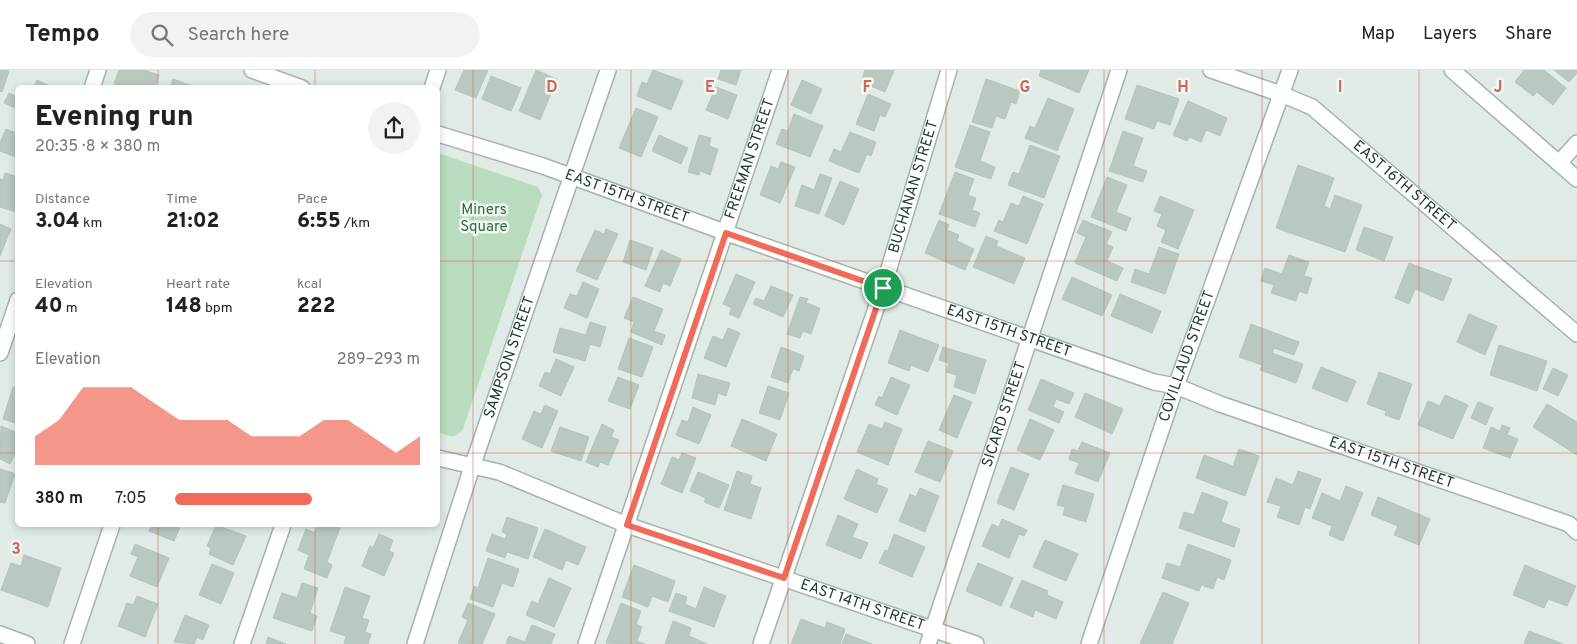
<!DOCTYPE html>
<meta charset="utf-8">
<style>
:root{--surface:#fff;--page:#f2f2f2;--text:#222;--muted:#767676;--line:#e0e0e0;--accent:#f06b59}
body{margin:0;font-family:Overpass,sans-serif;background:var(--page);color:var(--text);height:100vh;display:flex;flex-direction:column;font-size:19px;white-space:nowrap}
*{box-sizing:border-box;margin:0}
p{font-size:16px;color:var(--muted)}
.icon{flex:none;width:28px;height:28px;fill:none;stroke:currentColor;stroke-width:2;stroke-linecap:round;stroke-linejoin:round}
.map{position:relative;flex:1;overflow:hidden}
.drawer{position:absolute;left:15px;top:15px;width:425px;height:442px;display:flex;flex-direction:column;background:var(--surface);border-radius:8px;box-shadow:0 2px 8px #0003}
.drawer>*{flex:none}
.pin{position:absolute;display:grid;place-items:center;width:42px;height:42px;color:#fff;margin:-21px;border:2px solid #fff;border-radius:50%;box-shadow:0 1px 5px #0007}
.round{display:grid;place-items:center;flex:none;width:52px;height:52px;border-radius:26px;background:var(--page)}
.head{display:flex;align-items:center;justify-content:space-between;height:85px;padding:0 20px}
h1{font-size:28px;font-weight:800;line-height:38px}
.metrics{display:grid;grid-template-columns:repeat(3,1fr);gap:8px;height:85px;padding:5px 20px}
.metrics div{display:grid;align-content:center}
.metrics b{font-size:21px;font-weight:800}
.metrics small{font-size:14px;font-weight:400}
.metrics p{font-size:14px}
.chart{height:140px;padding:10px 20px}
.chart p{display:flex;justify-content:space-between}
.chart svg{width:100%;height:90px;margin-top:5px;fill:var(--accent);opacity:.7}
ul{padding:0 20px;list-style:none;font-size:16px}
li{display:grid;grid-template-columns:80px 60px 1fr;align-items:center;height:38px}
li i{height:12px;border-radius:6px;background:var(--accent)}
header{display:flex;align-items:center;gap:30px;box-sizing:border-box;height:70px;padding:0 25px;background:var(--surface);border-bottom:1px solid var(--line)}
header strong{font-size:24px}
nav{display:flex;gap:28px;margin-inline-start:auto;font-size:18px}
.search{width:350px;height:45px;background:var(--page);display:flex;align-items:center;gap:12px;box-sizing:border-box;padding:0 18px;border-radius:28px;color:var(--muted);font-size:19px}
.map>svg:first-child{display:block}
.green{fill:#b9dcbe}
.building{fill:#b9c9c0;stroke:#b3c4bb}
.lines{fill:none;stroke-linecap:round;stroke-linejoin:round}
.street-casing{stroke:#a3b3ab;stroke-width:18}
.street{stroke:#fff;stroke-width:15}
.route-casing{stroke:#fff;stroke-width:10}
.route{stroke:#f06b59;stroke-width:6}
.grid{fill:none;stroke:#d16453;stroke-width:1;stroke-opacity:0.55}
.labels{text-anchor:middle;dominant-baseline:central;stroke-width:5;stroke-linejoin:round;paint-order:stroke}
.street-label{font-size:15px;fill:#213b31;stroke:#f1f8f3}
.park-label{font-size:15px;fill:#2c713e;stroke:#f1f8f3}
.grid-label{font-size:16px;text-anchor:middle;font-weight:bold;fill:#d16453;stroke:#f1f8f3;stroke-width:5;stroke-linejoin:round;paint-order:stroke}
</style>
<header>
<strong>Tempo</strong>
<div class="search"><svg class="icon" aria-label="search" viewBox="0 0 24 24"><circle cx="10" cy="10" r="6"/><path d="M15 15l6 6"/></svg>Search here</div>
<nav><a>Map</a><a>Layers</a><a>Share</a></nav>
</header>
<div class="map">
<svg width="1577" height="574" viewBox="0 0 1577 574">
<rect width="100%" height="100%" fill="#e0ebe5"/>
<!-- green -->
<path class="green" d="M438,83L538,117L542,125L463,359C455,370 449,366 438,362Z"/>
<!-- building -->
<g class="building">
<polygon points="0,0 9,1 2,22 0,21"/>
<polygon points="119,0 144,0 159,5 155,18 121,18 114,14"/>
<polygon points="464,0 488,0 476,28 455,20"/>
<polygon points="536,0 557,9 540,50 519,41"/>
<polygon points="653,0 683,11 671,40 637,26 642,12 647,14"/>
<polygon points="721,0 741,0 736,15 718,9"/>
<polygon points="865,0 894,0 885,22 861,12"/>
<polygon points="1041,0 1089,0 1079,23 1039,6"/>
<polygon points="1524,0 1544,0 1566,18 1553,35 1537,22 1533,26 1515,12"/>
<polygon points="1554,0 1577,0 1577,3 1569,12"/>
<polygon points="491,6 521,18 511,41 482,29"/>
<polygon points="173,9 198,18 170,18"/>
<polygon points="986,9 1020,21 1016,34 1011,32 1005,49 996,46 992,58 972,52"/>
<polygon points="37,10 54,18 33,18"/>
<polygon points="802,10 822,19 811,44 791,35"/>
<polygon points="1137,15 1179,29 1170,55 1157,51 1154,59 1125,49"/>
<polygon points="716,17 737,25 728,49 706,40"/>
<polygon points="9,23 18,27 18,39 4,33"/>
<polygon points="868,24 891,34 885,47 880,45 874,61 856,54"/>
<polygon points="1048,28 1074,39 1057,81 1025,68 1030,56 1035,58"/>
<polygon points="1188,31 1227,48 1220,66 1206,60 1201,72 1189,67 1187,71 1173,65"/>
<polygon points="636,38 658,47 641,87 619,78"/>
<polygon points="794,44 823,56 810,87 776,74 782,59 788,61"/>
<polygon points="970,55 990,62 980,91 995,97 991,109 955,97"/>
<polygon points="6,59 16,63 18,59 18,88 0,81 0,73"/>
<polygon points="1123,61 1143,68 1133,96 1147,101 1143,112 1109,101"/>
<polygon points="850,62 876,72 871,86 867,84 859,103 829,91 834,79 841,82"/>
<polygon points="659,65 688,78 681,94 652,81"/>
<polygon points="699,65 711,68 709,76 718,79 710,105 700,101 699,105 688,102"/>
<polygon points="1030,75 1060,86 1044,128 1008,115 1013,102 1019,104"/>
<polygon points="781,92 795,97 780,133 760,125 771,96 778,99"/>
<polygon points="1298,95 1334,108 1324,136 1330,139 1335,125 1362,135 1345,182 1276,158"/>
<polygon points="955,102 974,109 968,125 976,128 972,140 980,143 975,157 939,144"/>
<polygon points="5,103 18,107 16,142 0,137 0,109 3,110"/>
<polygon points="820,104 832,108 819,144 795,136 802,115 814,120"/>
<polygon points="1107,107 1127,115 1116,142 1131,148 1126,161 1091,147"/>
<polygon points="840,111 859,119 844,155 825,146"/>
<polygon points="1023,126 1043,134 1027,174 994,161 999,150 1003,152 1011,133 1019,136"/>
<polygon points="1160,126 1194,140 1178,179 1161,172 1166,160 1157,156 1162,144 1154,141"/>
<polygon points="939,150 949,155 947,160 959,165 957,171 974,179 965,200 925,183"/>
<polygon points="1083,150 1112,162 1106,174 1113,177 1107,191 1123,198 1117,211 1075,193 1086,167 1077,163"/>
<polygon points="0,154 11,159 0,186"/>
<polygon points="1364,157 1393,167 1384,191 1356,180"/>
<polygon points="606,159 618,164 597,210 576,201 595,160 604,164"/>
<polygon points="986,166 998,171 996,176 1025,188 1014,214 973,197"/>
<polygon points="630,170 653,178 646,200 623,192"/>
<polygon points="1159,177 1179,184 1165,224 1131,212 1135,199 1149,204"/>
<polygon points="661,180 681,189 670,216 663,213 660,222 645,216"/>
<polygon points="1289,185 1309,192 1304,206 1312,208 1307,224 1299,221 1296,231 1271,223 1274,215 1261,211 1265,198 1282,204"/>
<polygon points="1409,193 1452,209 1443,231 1415,219 1409,234 1395,228"/>
<polygon points="736,204 755,212 739,248 729,244 732,238 723,234"/>
<polygon points="1072,207 1112,225 1102,246 1062,229"/>
<polygon points="583,212 599,219 587,248 564,238 570,224 577,226"/>
<polygon points="771,216 793,225 783,247 753,234 756,228 764,231"/>
<polygon points="1120,224 1161,241 1152,263 1111,246"/>
<polygon points="633,227 663,239 654,261 665,265 662,275 631,262 634,252 624,248"/>
<polygon points="800,227 808,229 806,233 820,238 811,264 803,261 800,268 787,264"/>
<polygon points="1469,244 1497,256 1485,285 1457,272"/>
<polygon points="590,252 606,257 600,277 590,274 585,291 553,282 560,258 586,265"/>
<polygon points="1251,254 1299,272 1294,285 1274,278 1272,283 1303,294 1296,313 1260,300 1262,295 1239,287"/>
<polygon points="728,258 740,263 726,297 704,288 713,266 723,270"/>
<polygon points="900,260 939,275 928,302 911,295 909,301 888,293"/>
<polygon points="629,268 653,277 642,307 618,299"/>
<polygon points="1499,275 1547,291 1537,321 1490,305"/>
<polygon points="781,277 804,286 799,301 793,299 788,313 771,307"/>
<polygon points="943,277 986,290 975,324 954,317 957,305 946,302 949,293 939,290"/>
<polygon points="556,289 574,297 561,326 539,316 545,302 550,304"/>
<polygon points="1321,297 1356,311 1347,332 1312,318"/>
<polygon points="1553,298 1568,305 1558,326 1543,319"/>
<polygon points="1379,302 1412,314 1399,350 1385,345 1386,341 1367,334"/>
<polygon points="698,304 730,313 726,326 718,323 715,335 692,328"/>
<polygon points="618,307 639,315 630,339 608,331"/>
<polygon points="891,307 910,315 897,345 875,335 879,326 882,328"/>
<polygon points="1041,309 1074,323 1069,334 1056,329 1053,337 1064,342 1059,353 1028,340"/>
<polygon points="768,316 789,323 780,350 759,343"/>
<polygon points="13,317 18,319 18,354 3,349"/>
<polygon points="1085,323 1123,339 1112,364 1075,347"/>
<polygon points="954,325 972,332 957,368 939,360"/>
<polygon points="1445,325 1468,335 1453,369 1418,355 1428,331 1440,336"/>
<polygon points="1478,332 1493,338 1486,355 1471,348"/>
<polygon points="1547,334 1577,352 1577,385 1533,357"/>
<polygon points="545,335 558,341 542,378 522,369 534,341 541,344"/>
<polygon points="693,337 711,345 699,374 676,365 682,350 688,352"/>
<polygon points="742,349 777,364 766,391 731,376"/>
<polygon points="1030,349 1054,360 1040,390 1017,380"/>
<polygon points="885,352 902,359 888,395 857,382 869,354 882,359"/>
<polygon points="602,354 614,360 611,367 619,370 608,395 600,392 598,397 586,392"/>
<polygon points="1502,355 1510,358 1507,365 1518,369 1510,388 1483,378 1491,357 1500,361"/>
<polygon points="1,356 18,363 18,377 10,394 0,389"/>
<polygon points="560,357 589,367 581,391 551,381"/>
<polygon points="928,371 953,381 940,412 915,402"/>
<polygon points="1082,372 1110,383 1098,412 1075,403 1079,393 1069,389 1072,379 1078,381"/>
<polygon points="1239,379 1259,386 1245,426 1196,408 1204,385 1233,396"/>
<polygon points="682,383 696,388 682,423 661,414 672,387 679,390"/>
<polygon points="1011,397 1029,404 1014,440 997,433"/>
<polygon points="0,399 15,404 5,433 0,432"/>
<polygon points="857,399 878,409 876,414 888,419 877,443 844,429"/>
<polygon points="737,401 752,406 750,414 761,418 751,449 724,440"/>
<polygon points="1298,401 1321,409 1310,439 1305,437 1299,455 1277,447 1281,436 1267,432 1276,408 1293,415"/>
<polygon points="698,402 729,415 719,438 704,432 706,428 690,421"/>
<polygon points="1063,415 1094,424 1086,452 1063,445 1065,437 1057,435"/>
<polygon points="1346,416 1363,423 1343,471 1329,465 1332,456 1312,448 1322,423 1340,431"/>
<polygon points="920,418 939,426 925,462 899,451 910,424 916,427"/>
<polygon points="1202,422 1228,432 1221,452 1240,459 1234,477 1179,458 1184,442 1194,445"/>
<polygon points="1378,427 1430,449 1419,475 1394,465 1398,456 1371,445"/>
<polygon points="838,445 858,454 852,467 868,473 861,489 826,475"/>
<polygon points="507,447 538,458 528,489 507,482 505,488 486,481 492,464 505,469 507,464 502,462"/>
<polygon points="1002,449 1027,460 1024,466 1019,464 1009,488 982,476 992,454 999,457"/>
<polygon points="152,455 181,455 174,471 149,461"/>
<polygon points="216,455 246,466 233,495 209,484 211,478 207,476"/>
<polygon points="318,455 341,455 327,492 332,495 327,508 304,499 309,485 298,480 306,459 315,463"/>
<polygon points="545,459 586,477 578,495 566,490 562,500 533,487"/>
<polygon points="379,464 393,470 389,481 394,483 384,506 362,496 370,476 373,478"/>
<polygon points="894,464 925,477 912,507 879,493 885,480 888,481"/>
<polygon points="1045,470 1078,484 1066,511 1033,497"/>
<polygon points="135,474 169,488 157,517 130,506 138,487 131,484"/>
<polygon points="1188,474 1231,490 1224,510 1217,507 1213,519 1201,515 1199,521 1162,508 1167,493 1180,497"/>
<polygon points="24,485 61,498 48,537 1,520 11,493 21,496"/>
<polygon points="488,488 519,499 513,517 502,513 493,537 470,529 474,516 478,518"/>
<polygon points="978,493 1013,508 1001,536 966,521"/>
<polygon points="212,494 234,503 221,534 199,525"/>
<polygon points="634,495 675,511 668,532 652,526 648,537 622,527"/>
<polygon points="1525,495 1576,516 1567,536 1548,529 1544,538 1513,525"/>
<polygon points="549,508 571,518 554,557 526,545 532,531 538,534"/>
<polygon points="1022,510 1048,521 1047,525 1063,532 1056,549 1035,540 1033,547 1010,537"/>
<polygon points="302,513 318,518 310,543 317,546 312,561 273,548 282,523 297,528"/>
<polygon points="345,517 370,526 362,548 369,550 365,562 371,564 368,574 344,574 346,566 330,561"/>
<polygon points="704,517 726,526 714,557 669,541 676,523 687,527 685,534 696,539"/>
<polygon points="1163,522 1189,533 1172,574 1140,574"/>
<polygon points="137,526 158,534 145,567 118,556 127,533 133,535"/>
<polygon points="468,533 495,544 482,574 458,573 468,550 462,547"/>
<polygon points="621,533 641,541 636,554 642,557 637,571 645,574 606,573"/>
<polygon points="185,545 209,555 203,570 197,567 194,574 174,572"/>
<polygon points="801,549 825,558 827,552 845,559 840,574 791,574"/>
<polygon points="673,551 691,558 689,566 707,574 665,574"/>
<polygon points="532,555 555,564 551,574 506,574 509,566 525,572"/>
<polygon points="1529,561 1563,574 1524,574"/>
<polygon points="846,564 872,574 842,574"/>
<polygon points="268,567 286,574 266,574"/>
</g>
<g class="lines">
<defs>
<g id="street">
<polyline points="252,0 302,18"/>
<path id="s1" d="M1211,0L1281,24L1312,37L1577,264"/>
<polyline points="1452,0 1577,109"/>
<polyline points="92,18 98,0"/>
<polyline points="432,18 438,0"/>
<path id="s2" d="M438,64L543,96L727,163L1154,312L1176,316L1220,334L1569,454L1577,462"/>
<polyline points="1559,93 1577,73"/>
<polyline points="0,283 18,230"/>
<path id="s3" d="M438,388L499,402L627,455L976,574"/>
<polyline points="0,564 27,574"/>
<polyline points="72,574 112,455"/>
<polyline points="242,574 283,455"/>
<path id="s4" d="M415,574L472,397L608,0"/>
<path id="s5" d="M586,574L780,0"/>
<path id="s6" d="M761,574L883,218L949,0"/>
<path id="s7" d="M928,574L1119,0"/>
<path id="s8" d="M1089,574L1176,316L1290,0"/>
</g>
</defs>
<!-- street casing -->
<use href="#street" class="street-casing"/>
<!-- street -->
<use href="#street" class="street"/>
</g>
<g class="lines">
<defs>
<polygon id="route" points="726,163 883,218 784,508 627,455"/>
</defs>
<!-- route casing -->
<use href="#route" class="route-casing"/>
<!-- route -->
<use href="#route" class="route"/>
</g>
<!-- grid -->
<path class="grid" d="M158,0V18M315,0V18M473,0V574M631,0V574M788,0V574M946,0V574M1104,0V574M1262,0V574M1419,0V574M0,191H18M438,191H1577M0,383H18M438,383H1577M158,455V574M315,455V574"/>
<g class="labels">
<!-- street labels -->
<g class="street-label">
<text stroke="none"><textPath href="#s5" startOffset="512">FREEMAN STREET</textPath></text>
<text stroke="none"><textPath href="#s1" startOffset="229">EAST 16TH STREET</textPath></text>
<text stroke="none"><textPath href="#s6" startOffset="482">BUCHANAN STREET</textPath></text>
<text stroke="none"><textPath href="#s2" startOffset="199">EAST 15TH STREET</textPath></text>
<text stroke="none"><textPath href="#s2" startOffset="604">EAST 15TH STREET</textPath></text>
<text stroke="none"><textPath href="#s8" startOffset="304">COVILLAUD STREET</textPath></text>
<text stroke="none"><textPath href="#s4" startOffset="302">SAMPSON STREET</textPath></text>
<text stroke="none"><textPath href="#s7" startOffset="242">SICARD STREET</textPath></text>
<text stroke="none"><textPath href="#s2" startOffset="1009">EAST 15TH STREET</textPath></text>
<text stroke="none"><textPath href="#s3" startOffset="450">EAST 14TH STREET</textPath></text>
</g>
<!-- park labels -->
<g class="park-label">
<text x="484" y="140">Miners<tspan x="484" dy="17">Square</tspan></text>
</g>
</g>
<g class="grid-label">
<text x="552" y="22">D</text>
<text x="710" y="22">E</text>
<text x="867" y="22">F</text>
<text x="1025" y="22">G</text>
<text x="1183" y="22">H</text>
<text x="1340" y="22">I</text>
<text x="1498" y="22">J</text>
<text x="16" y="484">3</text>
</g>
</svg>
<div class="pin" style="left:883px;top:218px;background:#1e9e55"><svg class="icon" aria-label="arrive" viewBox="0 0 24 24"><path d="M6 21V4h12l-3 4 3 4H6"/></svg></div>
<section class="drawer">
<div class="head"><div><h1>Evening run</h1><p>20:35 · 8 × 380 m</p></div><a class="round"><svg class="icon" aria-label="share" viewBox="0 0 24 24"><path d="M12 15V3M7 8l5-5 5 5M5 13v7h14v-7"/></svg></a></div>
<div class="metrics">
<div><p>Distance</p><b>3.04<small> km</small></b></div>
<div><p>Time</p><b>21:02</b></div>
<div><p>Pace</p><b>6:55<small> /km</small></b></div>
</div>
<div class="metrics">
<div><p>Elevation</p><b>40<small> m</small></b></div>
<div><p>Heart rate</p><b>148<small> bpm</small></b></div>
<div><p>kcal</p><b>222</b></div>
</div>
<div class="chart"><p><span>Elevation</span>289–293 m</p>
<svg viewBox="0 0 160 44" preserveAspectRatio="none"><path d="M0 44V30L10 22L20 6L30 6L40 6L50 14L60 22L70 22L80 22L90 30L100 30L110 30L120 22L130 22L140 30L150 38L160 30V44z"/></svg>
</div>
<ul>
<li><b>380 m</b>7:05<i style="width:56%"></i></li>
</ul>
</section>
</div>
